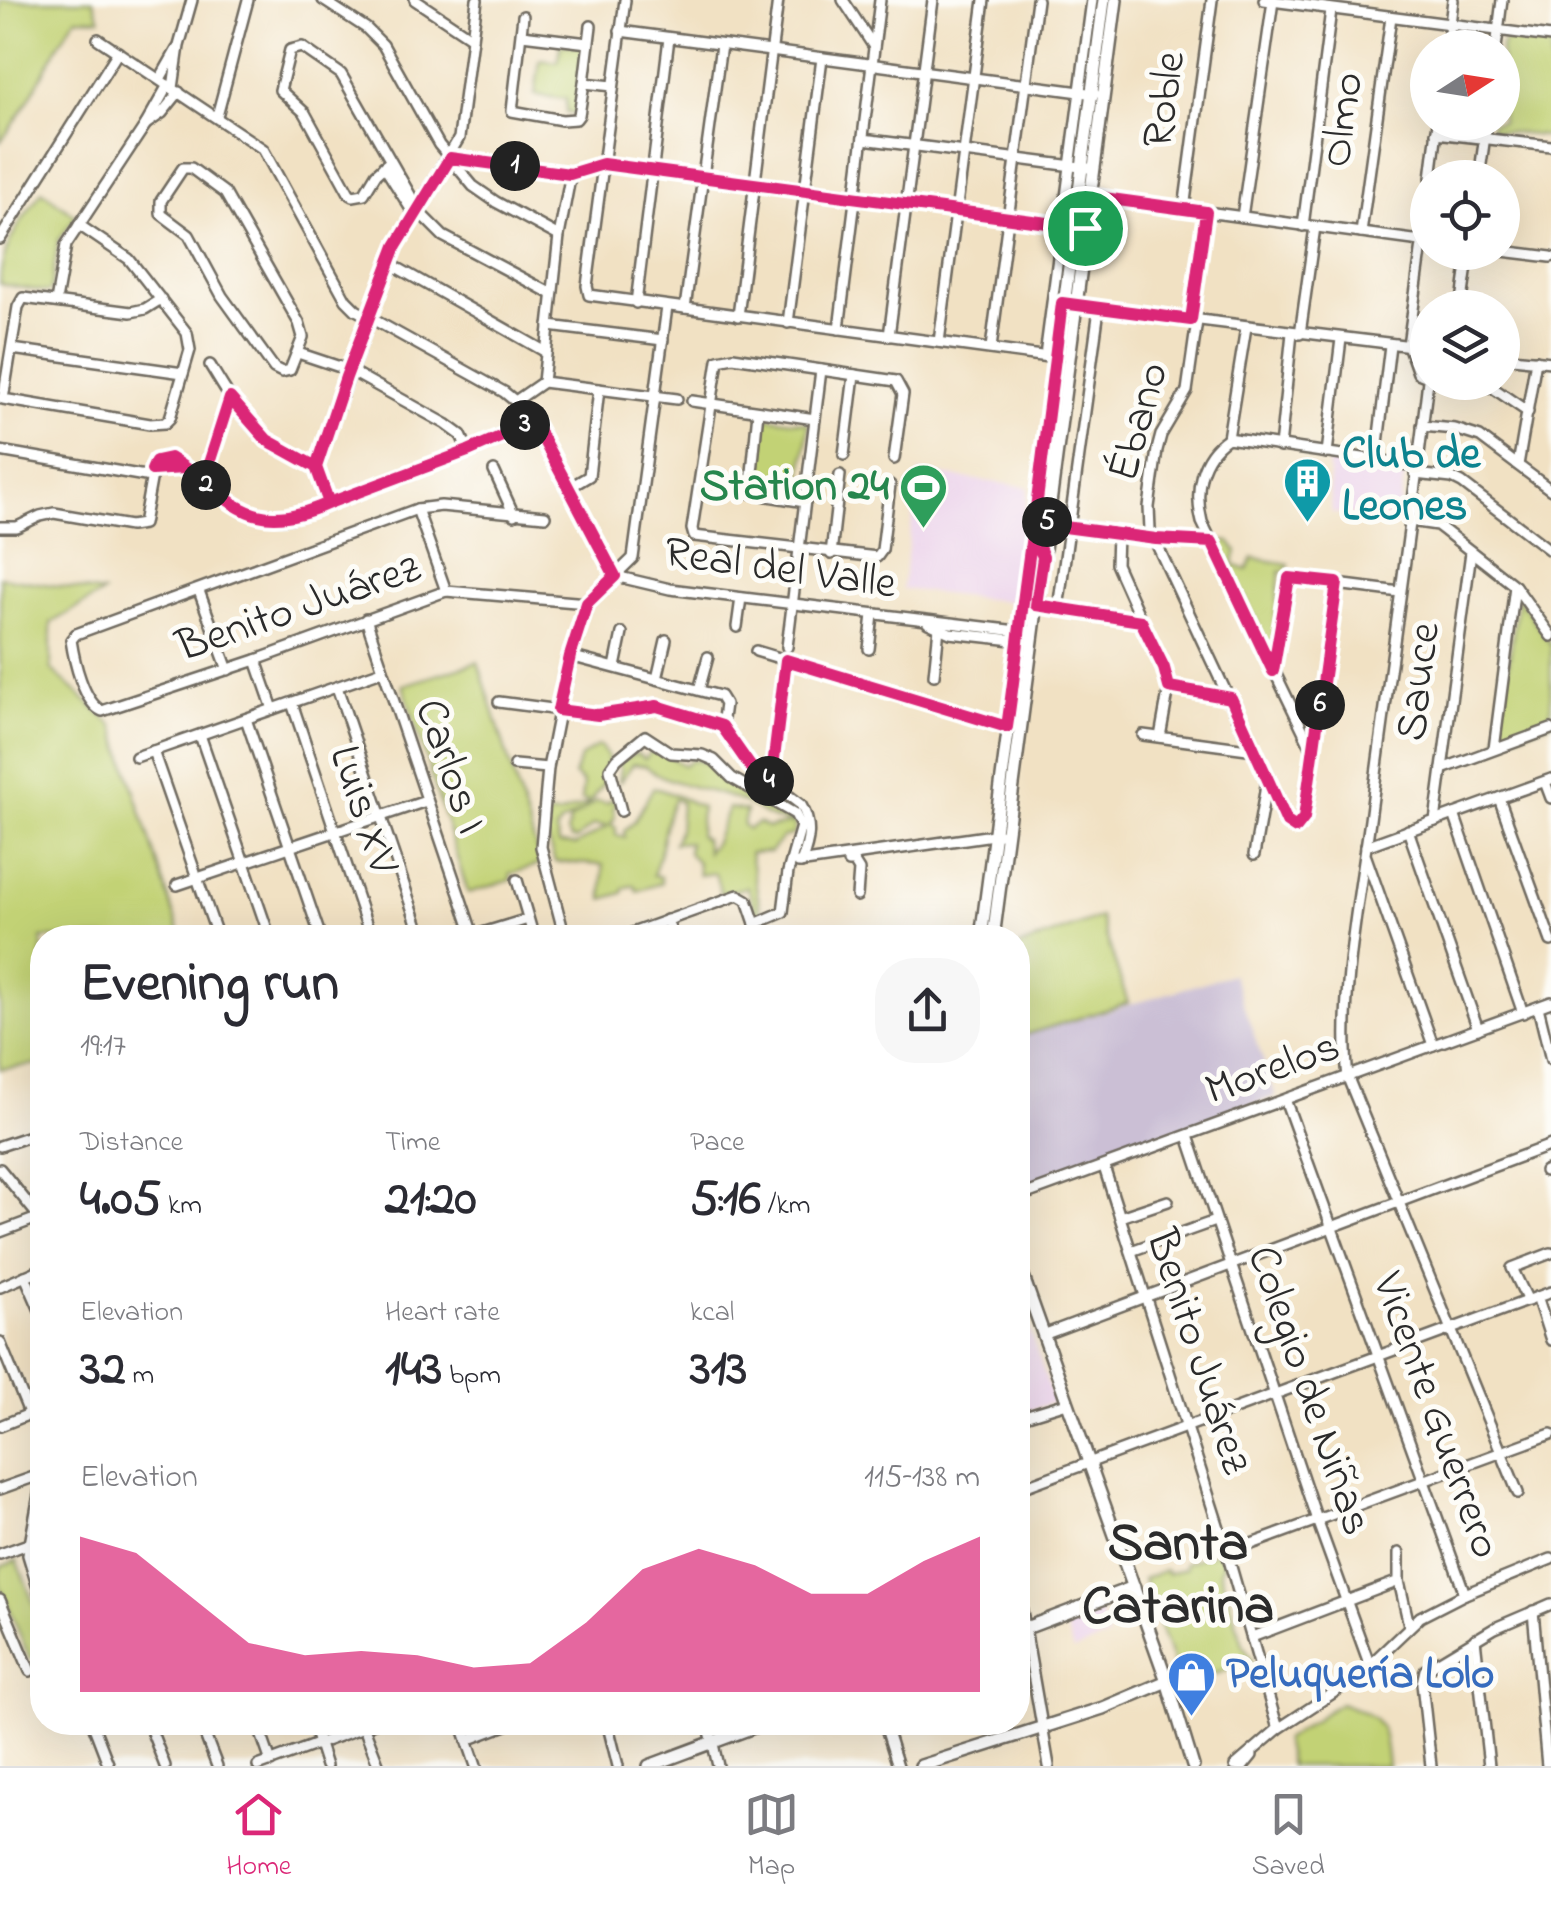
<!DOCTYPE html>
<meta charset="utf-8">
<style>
:root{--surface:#fff;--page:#f7f7f7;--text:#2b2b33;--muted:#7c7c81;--line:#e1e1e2;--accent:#db2777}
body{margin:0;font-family:"Indie Flower",sans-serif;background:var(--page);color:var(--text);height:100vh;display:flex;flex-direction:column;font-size:38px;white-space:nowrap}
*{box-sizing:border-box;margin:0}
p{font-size:32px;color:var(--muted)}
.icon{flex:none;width:55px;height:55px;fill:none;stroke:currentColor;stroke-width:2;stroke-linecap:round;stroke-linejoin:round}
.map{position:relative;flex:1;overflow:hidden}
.panel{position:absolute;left:30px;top:925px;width:1000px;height:810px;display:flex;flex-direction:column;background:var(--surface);border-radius:40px;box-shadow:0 10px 40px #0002}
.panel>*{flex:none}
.needle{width:65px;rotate:78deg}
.fabs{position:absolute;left:1410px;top:30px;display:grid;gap:20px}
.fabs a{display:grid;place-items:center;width:110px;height:110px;border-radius:50%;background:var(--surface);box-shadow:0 10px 40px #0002;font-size:50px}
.pin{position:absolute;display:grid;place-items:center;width:85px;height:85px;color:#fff;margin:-42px;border:5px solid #fff;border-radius:50%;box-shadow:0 2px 10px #0007}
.km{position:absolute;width:50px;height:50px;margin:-25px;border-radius:50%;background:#222;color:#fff;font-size:28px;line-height:50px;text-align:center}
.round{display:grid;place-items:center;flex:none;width:105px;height:105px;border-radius:40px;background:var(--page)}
.summary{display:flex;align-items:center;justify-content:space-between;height:170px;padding:0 50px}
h1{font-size:55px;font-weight:800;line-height:75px}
.metrics{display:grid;grid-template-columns:repeat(3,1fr);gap:15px;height:170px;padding:10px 50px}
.metrics div{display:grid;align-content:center}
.metrics b{font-size:50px;font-weight:800}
.metrics small{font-size:28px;font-weight:400}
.metrics p{font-size:28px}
.chart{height:280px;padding:20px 50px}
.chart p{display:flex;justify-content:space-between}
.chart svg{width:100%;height:180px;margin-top:10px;fill:var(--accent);opacity:.7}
.menu{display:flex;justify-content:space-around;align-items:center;height:140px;border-top:2px solid var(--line);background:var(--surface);font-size:28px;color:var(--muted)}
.menu a{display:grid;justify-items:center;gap:5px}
.menu .current{color:var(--accent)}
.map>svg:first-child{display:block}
.built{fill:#ebd1eb}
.industrial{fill:#cbbfd5}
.green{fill:#c2d274;stroke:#767e50;stroke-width:2.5}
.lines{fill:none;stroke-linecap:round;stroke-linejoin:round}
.minor-casing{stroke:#706b60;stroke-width:14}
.major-casing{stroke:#706b60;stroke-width:16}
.minor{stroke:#fff;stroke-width:9}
.major{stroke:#fff;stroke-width:11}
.route-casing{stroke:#fff;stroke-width:20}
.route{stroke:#db2777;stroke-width:12}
.labels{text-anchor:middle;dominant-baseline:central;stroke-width:10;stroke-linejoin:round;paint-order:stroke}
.street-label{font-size:45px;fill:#2b2b2b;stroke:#fdfcf7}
.culture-label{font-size:45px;font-weight:bold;fill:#0d838f;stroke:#fdfcf7;text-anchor:start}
.leisure-label{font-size:45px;font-weight:bold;fill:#27864d;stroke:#fdfcf7;text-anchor:end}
.shop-label{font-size:45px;font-weight:bold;fill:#366cbe;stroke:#fdfcf7;text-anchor:start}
.district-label{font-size:55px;font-weight:bold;fill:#2b2b2b;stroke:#fdfcf7}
</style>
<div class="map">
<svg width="1551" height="1766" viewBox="0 0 1551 1766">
<rect width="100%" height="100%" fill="#fdfcf7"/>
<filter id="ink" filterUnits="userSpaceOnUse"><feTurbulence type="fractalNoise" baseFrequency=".01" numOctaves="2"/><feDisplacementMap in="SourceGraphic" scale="20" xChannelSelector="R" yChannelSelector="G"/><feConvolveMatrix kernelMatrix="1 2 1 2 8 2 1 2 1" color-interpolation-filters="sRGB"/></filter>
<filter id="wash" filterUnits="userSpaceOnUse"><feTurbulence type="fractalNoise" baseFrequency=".0048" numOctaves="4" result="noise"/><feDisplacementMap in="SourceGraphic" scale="40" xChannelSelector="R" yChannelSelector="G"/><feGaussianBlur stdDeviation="2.25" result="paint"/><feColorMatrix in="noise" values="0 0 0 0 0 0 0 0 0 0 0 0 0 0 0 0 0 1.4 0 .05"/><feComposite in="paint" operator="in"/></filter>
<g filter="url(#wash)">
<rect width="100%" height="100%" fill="#f1e1c3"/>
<!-- built -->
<g class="built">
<polygon points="1328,463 1405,470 1398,518 1332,513"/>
<polygon points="919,472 1028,487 1012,602 902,589"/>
<polygon points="1018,1297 1054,1402 1018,1414"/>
<polygon points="1098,1608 1108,1637 1073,1651 1064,1621"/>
</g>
<!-- industrial -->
<polygon class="industrial" points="1232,974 1276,1096 1018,1191 1018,1038"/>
<!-- green -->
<g class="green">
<path d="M0,0H93L100,19L76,18C47,58 32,104 0,142Z"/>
<polygon points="1506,38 1551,44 1551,137 1491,130 1492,123 1502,122 1501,47"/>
<polygon points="561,44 584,47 576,114 566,113 566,99 535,95 540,60 558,62"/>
<path d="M42,191L76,216L58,241L51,290L47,292L0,284C0,247 22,220 42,191Z"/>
<polygon points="764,417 809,423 799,497 753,490"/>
<polygon points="1218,541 1230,542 1237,551 1233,565 1247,570 1253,558 1289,564 1287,571 1280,571 1272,648 1269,649"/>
<polygon points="0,577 103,593 51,623 51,669 114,726 181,937 42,938 42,1070 38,1064 0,1069"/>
<polygon points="1518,597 1551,645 1551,722 1498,741"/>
<polygon points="478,662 541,864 510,874 511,880 468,893 403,685"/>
<path d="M597,746L601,747L609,759L605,766L607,778L584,810L560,824L556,830L559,844L576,845L608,826L593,825L576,840L571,839L567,833L570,820L596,801L608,803L611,799L617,802L613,809L615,817L611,824L616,828V835L625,837L624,831L634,822L653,788C663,789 691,802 701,807L699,835L705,840L707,852L715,842L728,808L746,811L743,825L748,829L758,823L768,828L795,822L794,834L783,837L770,852L750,853L761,914L757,916L747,887L721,894L715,873L699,875L697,862L688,853L689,842L674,843L679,830L681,802L674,799C661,827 664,849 653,875L661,877V883L637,891L634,885L624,888L623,893L603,899V865L555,862L546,836L548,814L558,815L586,805L587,801L581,800L583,783L574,775L580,758Z"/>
<path d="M654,747L683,765L692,760L711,763L725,778L794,820C772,824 761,810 743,802C718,791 661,783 646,766L633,764L619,783L621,769L618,763L636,753L645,759Z"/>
<polygon points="1100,917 1128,1003 1018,1037 1018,947"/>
<polygon points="1220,1551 1224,1562 1220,1571 1243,1644 1253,1662 1176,1686 1173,1663 1143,1579 1165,1570 1167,1574 1186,1568 1185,1563"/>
<polygon points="17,1560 42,1625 42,1671 38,1659 29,1658 0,1585 0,1567"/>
<path d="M1340,1703C1384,1719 1383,1721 1388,1766H1290L1284,1740Z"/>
</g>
</g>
<g filter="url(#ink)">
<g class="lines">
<defs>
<g id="minor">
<polyline points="323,0 366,28 383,45 439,145 473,186 496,202 559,236"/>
<polyline points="415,0 472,38"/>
<polyline points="625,0 587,286 589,295 1056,358"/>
<polyline points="843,0 874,47"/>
<polyline points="1264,0 1551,37"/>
<polyline points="523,16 512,111 562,120 576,119 579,115 584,83 613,86"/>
<polyline points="620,31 1095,94"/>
<polyline points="522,35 588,43"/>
<polyline points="98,39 263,149 346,300 356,310 504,392 526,410 615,576 670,589 1025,632"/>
<polyline points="1447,48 1453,0"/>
<polyline points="1496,48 1502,0"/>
<polyline points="160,79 177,49"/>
<polyline points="584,83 591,26"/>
<polyline points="168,85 146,124 162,113 179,92"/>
<polyline points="173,88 179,46 192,0"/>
<polyline points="217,116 248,0"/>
<polyline points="1436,133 1551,146"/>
<polyline points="863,139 1088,168"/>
<polyline points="450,158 571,173 603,165 1081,227"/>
<polyline points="389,162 376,174 364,194 353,196 349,193 305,113 280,90 290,50 302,47 341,74 421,214 443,236 552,294"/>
<polyline points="384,166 414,214 418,214"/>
<polygon points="183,168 191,168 225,193 299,323 303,337 290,370 282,372 274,368 222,296 189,235 161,214 161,201"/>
<polyline points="1431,178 1438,122"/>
<polyline points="1479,178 1487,122"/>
<polyline points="1088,196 1428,242"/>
<polyline points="1428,202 1408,345 1418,373 1428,377"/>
<polyline points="1184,209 1212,0"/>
<polyline points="1242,217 1273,1"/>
<polyline points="79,225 129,259 187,333 190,350 170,418 165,423 150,424 3,399 18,307 23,298 131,312 145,309 161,299"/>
<polyline points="1303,226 1331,10"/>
<polyline points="1361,233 1391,17"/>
<polyline points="0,239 118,52"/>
<polyline points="1502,251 1551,257"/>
<polyline points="389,263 546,352"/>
<polyline points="56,301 66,245 146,124"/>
<polyline points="636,303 669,38"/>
<polyline points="1062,303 1428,348"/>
<polyline points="685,308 721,45"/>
<polyline points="1461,308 1469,252"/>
<polyline points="738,316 778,0"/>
<polyline points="1191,320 1206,213"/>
<polyline points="1197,321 1187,391 1161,435 1157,450 1149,507 1150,530 1287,822 1296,827 1304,819 1337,583"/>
<polyline points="788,323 822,58"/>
<polyline points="549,326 663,340"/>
<polyline points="839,329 880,0"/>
<polyline points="1300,334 1315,227"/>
<polyline points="889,336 933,0"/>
<polyline points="939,342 984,0"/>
<polyline points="991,348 1037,0"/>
<polyline points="12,349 183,373"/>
<polyline points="298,353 349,370 446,424 461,435 468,451"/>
<polyline points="1045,356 1092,0"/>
<polyline points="1502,357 1551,362"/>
<path d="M210,365C227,393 246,427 274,445C287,454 302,460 316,467"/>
<path d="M1428,380C1411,527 1389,673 1370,820C1359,899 1339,999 1348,1078L1518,1493"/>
<polyline points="543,382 559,236 571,173"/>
<polyline points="1465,382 1493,388 1528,412"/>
<polyline points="517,400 543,382 677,399"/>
<polyline points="692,401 815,419"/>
<polyline points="758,411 750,493 805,502"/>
<polyline points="1422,426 1455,429 1480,437 1551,490"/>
<polyline points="1228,438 1246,327"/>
<polyline points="1280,447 1292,333"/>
<polyline points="0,451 151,477"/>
<polyline points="1327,453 1341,339"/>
<polyline points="844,455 854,375"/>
<polyline points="1376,460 1390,345"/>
<polyline points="1518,465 1536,360"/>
<polyline points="152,470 184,468"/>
<polyline points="494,471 514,515"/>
<polyline points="1415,474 1452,478 1462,483 1551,551"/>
<polyline points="203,483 230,399"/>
<polyline points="890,485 882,550 877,557 694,536 692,529 718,360 733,357 896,381 903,394 894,459"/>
<polyline points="567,489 589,476 599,389"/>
<polyline points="329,503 316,467 396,246 459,138 477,0"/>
<polyline points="417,509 446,591"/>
<path d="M545,516L441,506L417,509L76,634L71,640C74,660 83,702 102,711L256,660L446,591L587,603"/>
<polyline points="1410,521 1437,525 1445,531 1515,586 1551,636"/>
<polyline points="1047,522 1156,539 1212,542"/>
<path d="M0,527H17L40,516L54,513L130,526L143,524L154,464L166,457L174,460C208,486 245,523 291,518L468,451L534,422"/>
<polyline points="1117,534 1116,564 1167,678 1169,687 1160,737"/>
<polyline points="831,554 840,475"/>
<polyline points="199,591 228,670"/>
<polyline points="1035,604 1141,621"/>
<polyline points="1058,609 1099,309"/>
<polyline points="366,619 474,938"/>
<polyline points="928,623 950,633 1022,641"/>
<polyline points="737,627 741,598"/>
<polyline points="787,647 821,370"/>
<polyline points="869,649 873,615"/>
<polyline points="756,651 1007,727"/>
<polyline points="570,656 720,696 725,704 722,726"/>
<polyline points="256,660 273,709"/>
<polyline points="615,667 622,633"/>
<polyline points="1273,671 1289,578 1400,592"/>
<polyline points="934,675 939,628"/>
<polyline points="657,679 666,640"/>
<polyline points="337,687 422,938"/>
<polyline points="1169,687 1231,698"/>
<polyline points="699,690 708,657"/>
<path d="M499,702L598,715L657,706L722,726L750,766L801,805C813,825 809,842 801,863"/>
<polyline points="292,703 371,938"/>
<polyline points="246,719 321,938"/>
<polyline points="200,735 270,938"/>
<polyline points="1143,735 1255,750"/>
<path d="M1312,749L1202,522C1194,490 1200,457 1228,438L1416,466"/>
<polyline points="1494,749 1515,586"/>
<polyline points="153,751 218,938"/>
<polyline points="136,757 382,671"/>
<polyline points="514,765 548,768"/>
<polyline points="1442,769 1551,729"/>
<polyline points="1545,782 1551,798"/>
<polyline points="771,783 786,659"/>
<polyline points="1499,798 1551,941"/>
<polyline points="621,811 610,769 617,759 645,736 671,753 702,755 714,760 732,778 795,814 801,826 788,872 783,912 755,924"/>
<polyline points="1454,814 1523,1013"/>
<polyline points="1435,821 1471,552"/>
<polyline points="1408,830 1478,1029"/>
<polyline points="1366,846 1551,779"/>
<polyline points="1254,855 1267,780"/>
<polyline points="1366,857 1433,1045"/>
<polyline points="848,862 854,862 859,870 857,896"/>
<polyline points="798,863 1000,834"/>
<polyline points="517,880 534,938"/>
<polyline points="177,885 426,801"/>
<polyline points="667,920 673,938"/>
<polyline points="466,938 528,919"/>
<polyline points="565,938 541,847 548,768 570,656 587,603 633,558 667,307"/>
<polyline points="618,938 738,895 747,900 760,938"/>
<polyline points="1538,1007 1551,1060"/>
<polyline points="1286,1102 1465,1594"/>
<polyline points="1188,1136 1317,1520 1370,1666"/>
<polyline points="0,1146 42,1132"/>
<polyline points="1104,1167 1227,1553 1278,1729"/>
<polyline points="0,1169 39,1217"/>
<polyline points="1545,1171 1551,1169"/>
<polyline points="1018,1197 1551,1002"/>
<polyline points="1120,1217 1168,1201"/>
<polyline points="0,1232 40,1217"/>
<polyline points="1131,1251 1215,1221"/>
<polyline points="25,1276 42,1315"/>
<polyline points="0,1287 42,1269"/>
<polyline points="1537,1297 1551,1340"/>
<polyline points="1528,1301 1512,1268 1551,1253"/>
<polyline points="1043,1335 1551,1145"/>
<polyline points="0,1342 30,1415"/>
<polyline points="1018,1418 1067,1403"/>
<polyline points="0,1426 42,1409"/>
<polyline points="42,1478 28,1555 42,1601"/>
<polyline points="0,1489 42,1474"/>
<polyline points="1018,1489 1551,1292"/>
<polyline points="1227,1553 1551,1434"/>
<polyline points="1399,1553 1399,1581 1409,1625"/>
<polyline points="0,1554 42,1539"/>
<polyline points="1018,1588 1049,1766"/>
<polyline points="0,1600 30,1671"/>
<polyline points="1533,1611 1547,1766"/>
<polyline points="1252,1637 1399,1581"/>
<polyline points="1475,1639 1489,1766"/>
<polyline points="92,1722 109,1766"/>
<polyline points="148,1722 165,1766"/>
<polyline points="200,1722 217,1766"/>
<polyline points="257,1722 271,1762"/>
<polyline points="312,1722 326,1766"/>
<polyline points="461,1722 476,1766"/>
<polyline points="607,1722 618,1766"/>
<polyline points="708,1722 718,1766"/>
<polyline points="884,1722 898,1766"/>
<polyline points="363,1725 379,1766"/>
<polyline points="467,1740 514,1722"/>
<polyline points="258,1766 377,1722"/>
<polyline points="1235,1766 1278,1729 1356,1678 1420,1617 1465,1594 1551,1559"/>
<polyline points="1431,1766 1422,1683 1425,1670 1495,1628 1551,1604"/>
</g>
<g id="major">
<polyline points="981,938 1104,0"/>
<polyline points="993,938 1116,0"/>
<polyline points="1018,1263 1167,1681 1193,1766"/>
<polyline points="1018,1631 1134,1587"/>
<polyline points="649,1766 767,1722"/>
<polyline points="921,1766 1103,1708 1167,1681"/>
<polyline points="1242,1766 1251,1755"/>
</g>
</defs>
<!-- minor casing -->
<use href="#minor" class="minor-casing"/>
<!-- major casing -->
<use href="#major" class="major-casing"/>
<!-- minor -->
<use href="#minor" class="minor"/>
<!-- major -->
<use href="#major" class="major"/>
</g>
</g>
<g class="lines" filter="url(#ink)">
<defs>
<path id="route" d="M1085,228L603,164L570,174L450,158L396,246L346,377L316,467L329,503C246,540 234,497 170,458L156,461L152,470L184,468L203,482L230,398L267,440L316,467L329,503L468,451L534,422L615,576L587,603L570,656L558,710L598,715L657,706L722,726L750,766L771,783L786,660L1007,727C1017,659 1023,591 1034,523L1156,539L1212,542L1273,671L1289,578L1337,583L1304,818L1296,828L1287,822L1231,698L1169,687L1164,668L1141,621L1036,605L1043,557L1033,532L1062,303L1191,320L1206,212L1089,196L1085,228"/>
</defs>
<!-- route casing -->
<use href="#route" class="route-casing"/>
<!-- route -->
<use href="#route" class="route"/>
</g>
<!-- icons -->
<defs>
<symbol id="building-pin" viewBox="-11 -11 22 30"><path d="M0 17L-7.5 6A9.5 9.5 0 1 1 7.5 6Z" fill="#0f9aa8" stroke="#fdfcf7"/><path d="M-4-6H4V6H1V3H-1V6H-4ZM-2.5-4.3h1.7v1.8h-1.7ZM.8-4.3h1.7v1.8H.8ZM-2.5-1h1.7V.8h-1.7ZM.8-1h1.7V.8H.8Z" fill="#fff"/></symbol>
<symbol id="stadium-pin" viewBox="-11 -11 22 30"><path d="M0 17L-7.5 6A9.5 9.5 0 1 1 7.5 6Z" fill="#2e9e5b" stroke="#fdfcf7"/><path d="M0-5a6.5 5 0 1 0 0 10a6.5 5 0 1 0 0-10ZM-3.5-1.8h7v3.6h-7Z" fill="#fff"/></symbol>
<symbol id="shop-pin" viewBox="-11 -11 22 30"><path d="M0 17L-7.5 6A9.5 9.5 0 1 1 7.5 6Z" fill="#3f7fe0" stroke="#fdfcf7"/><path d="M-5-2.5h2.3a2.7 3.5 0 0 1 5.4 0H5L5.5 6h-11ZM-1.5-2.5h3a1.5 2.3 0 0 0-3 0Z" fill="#fff"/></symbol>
</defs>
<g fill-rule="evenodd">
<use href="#building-pin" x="1280" y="454" width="55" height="75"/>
<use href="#stadium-pin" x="896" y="460" width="55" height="75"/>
<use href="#shop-pin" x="1164" y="1648" width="55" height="75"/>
</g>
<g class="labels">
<!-- street labels -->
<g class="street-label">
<text transform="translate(1166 100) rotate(-82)">Roble</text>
<text transform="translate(1344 120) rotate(-82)">Olmo</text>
<text transform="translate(1140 422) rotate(-74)">Ébano</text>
<text transform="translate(780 570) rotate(8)">Real del Valle</text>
<text transform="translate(299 609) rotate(-19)">Benito Juárez</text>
<text transform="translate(1420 682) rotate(-83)">Sauce</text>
<text transform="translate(449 767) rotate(71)">Carlos I</text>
<text transform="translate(362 810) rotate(71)">Luis XV</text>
<text transform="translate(1273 1070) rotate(-20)">Morelos</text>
<text transform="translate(1197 1352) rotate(72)">Benito Juárez</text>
<text transform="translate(1308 1391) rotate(71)">Colegio de Niñas</text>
<text transform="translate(1435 1416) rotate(70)">Vicente Guerrero</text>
</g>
<!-- culture labels -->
<g class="culture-label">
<text x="1342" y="456">Club de<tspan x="1342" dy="52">Leones</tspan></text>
</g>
<!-- leisure labels -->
<g class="leisure-label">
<text x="889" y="488">Station 24</text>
</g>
<!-- shop labels -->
<g class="shop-label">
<text x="1226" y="1676">Peluquería Lolo</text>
</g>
<!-- district labels -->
<g class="district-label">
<text x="1178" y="1546">Santa<tspan x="1178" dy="63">Catarina</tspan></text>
</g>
</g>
</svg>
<div class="fabs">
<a><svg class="needle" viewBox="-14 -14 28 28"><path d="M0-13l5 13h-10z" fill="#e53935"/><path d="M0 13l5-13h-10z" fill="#7c7c81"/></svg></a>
<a><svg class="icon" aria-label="locate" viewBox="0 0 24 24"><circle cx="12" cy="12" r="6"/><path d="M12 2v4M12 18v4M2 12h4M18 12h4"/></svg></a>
<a><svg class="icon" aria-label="layers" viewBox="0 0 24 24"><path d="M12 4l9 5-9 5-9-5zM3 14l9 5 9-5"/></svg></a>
</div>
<div class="pin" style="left:1085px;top:228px;background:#1e9e55"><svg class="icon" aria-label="arrive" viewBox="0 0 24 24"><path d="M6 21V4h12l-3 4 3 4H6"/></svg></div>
<b class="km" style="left:515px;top:166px">1</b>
<b class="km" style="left:206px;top:485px">2</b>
<b class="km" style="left:525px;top:425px">3</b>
<b class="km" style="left:769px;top:781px">4</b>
<b class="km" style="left:1047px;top:522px">5</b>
<b class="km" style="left:1320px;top:705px">6</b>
<section class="panel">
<div class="summary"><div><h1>Evening run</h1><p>19:17</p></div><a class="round"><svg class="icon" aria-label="share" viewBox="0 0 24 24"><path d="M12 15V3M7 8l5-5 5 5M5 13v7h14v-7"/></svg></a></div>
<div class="metrics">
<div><p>Distance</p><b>4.05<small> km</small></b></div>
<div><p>Time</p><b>21:20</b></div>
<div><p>Pace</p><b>5:16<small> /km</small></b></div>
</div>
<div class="metrics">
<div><p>Elevation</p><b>32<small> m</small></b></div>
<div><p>Heart rate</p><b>143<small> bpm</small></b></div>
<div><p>kcal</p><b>313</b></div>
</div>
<div class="chart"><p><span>Elevation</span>115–138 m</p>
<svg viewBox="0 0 160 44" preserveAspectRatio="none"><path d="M0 44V6L10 10L20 21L30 32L40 35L50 34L60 35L70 38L80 37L90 27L100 14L110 9L120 13L130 20L140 20L150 12L160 6V44z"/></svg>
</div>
</section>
</div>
<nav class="menu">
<a class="current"><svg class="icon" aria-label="home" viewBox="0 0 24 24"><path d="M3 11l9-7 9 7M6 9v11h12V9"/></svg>Home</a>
<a><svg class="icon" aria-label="map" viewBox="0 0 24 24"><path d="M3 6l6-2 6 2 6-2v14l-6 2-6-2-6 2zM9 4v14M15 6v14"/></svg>Map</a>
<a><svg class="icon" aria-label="saved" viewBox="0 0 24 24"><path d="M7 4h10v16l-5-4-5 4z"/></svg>Saved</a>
</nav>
